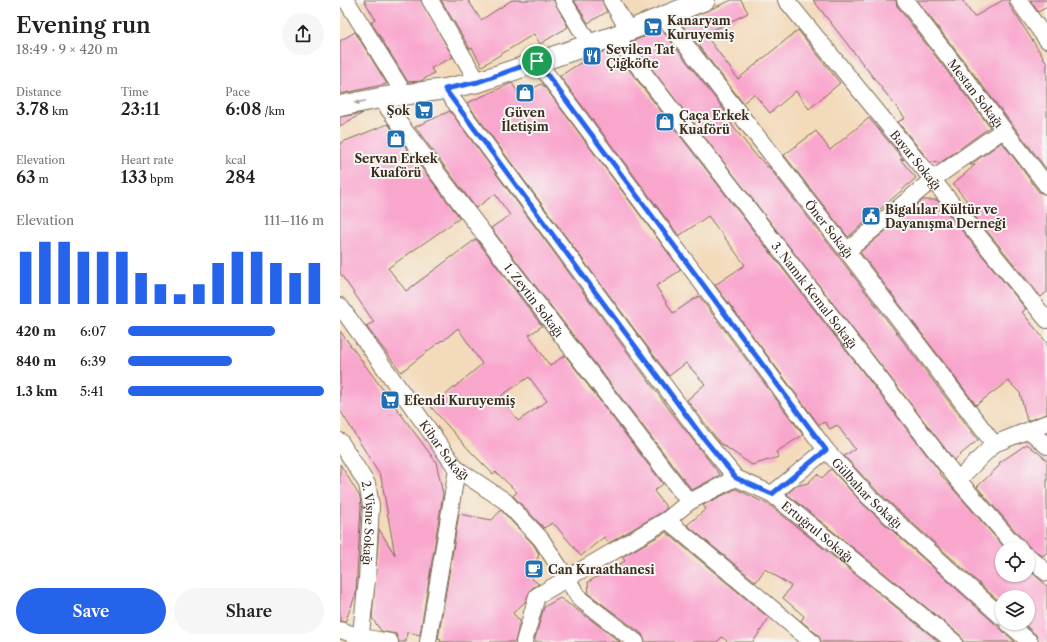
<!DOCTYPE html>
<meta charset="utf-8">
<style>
:root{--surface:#fff;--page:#f6f6f6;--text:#202124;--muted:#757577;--accent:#2563eb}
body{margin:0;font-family:"Libre Caslon Text",serif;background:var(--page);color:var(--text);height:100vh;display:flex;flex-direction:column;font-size:15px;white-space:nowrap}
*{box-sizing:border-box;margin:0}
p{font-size:13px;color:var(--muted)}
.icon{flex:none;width:22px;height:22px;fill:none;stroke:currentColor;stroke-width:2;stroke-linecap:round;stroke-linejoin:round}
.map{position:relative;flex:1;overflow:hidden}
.drawer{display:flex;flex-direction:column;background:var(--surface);width:340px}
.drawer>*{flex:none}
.fabs{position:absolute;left:655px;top:542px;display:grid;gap:8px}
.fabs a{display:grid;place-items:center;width:40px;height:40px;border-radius:50%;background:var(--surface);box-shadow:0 1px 3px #0004;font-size:20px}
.pin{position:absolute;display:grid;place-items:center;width:34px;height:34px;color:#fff;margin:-17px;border:2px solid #fff;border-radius:50%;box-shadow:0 1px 4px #0007}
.round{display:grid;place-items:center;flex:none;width:42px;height:42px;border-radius:21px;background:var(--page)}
.summary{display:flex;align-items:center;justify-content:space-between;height:68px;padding:0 16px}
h1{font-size:22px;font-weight:600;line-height:30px}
.metrics{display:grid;grid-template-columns:repeat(3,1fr);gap:6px;height:68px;padding:4px 16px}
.metrics div{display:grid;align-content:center}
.metrics b{font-size:17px;font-weight:600}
.metrics small{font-size:11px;font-weight:400}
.metrics p{font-size:11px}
.chart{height:112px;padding:8px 16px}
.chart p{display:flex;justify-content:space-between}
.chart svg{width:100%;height:72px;margin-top:4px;stroke:var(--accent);stroke-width:6}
.primary-button{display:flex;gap:8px;margin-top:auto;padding:8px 16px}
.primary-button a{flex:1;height:46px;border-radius:24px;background:var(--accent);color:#fff;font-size:16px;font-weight:600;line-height:46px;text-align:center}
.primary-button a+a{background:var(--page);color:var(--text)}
ul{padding:0 16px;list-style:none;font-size:13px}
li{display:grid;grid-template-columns:64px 48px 1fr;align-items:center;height:30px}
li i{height:10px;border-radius:5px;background:var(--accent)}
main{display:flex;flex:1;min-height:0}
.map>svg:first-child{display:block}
.building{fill:#f9a6cd;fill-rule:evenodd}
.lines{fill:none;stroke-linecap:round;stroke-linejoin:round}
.minor-casing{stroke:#7b6855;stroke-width:18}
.tertiary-casing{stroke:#7b6855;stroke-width:22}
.minor{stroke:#fff;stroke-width:16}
.tertiary{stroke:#fff;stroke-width:20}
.oneway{fill:#a79f9a}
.route-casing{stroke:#fff;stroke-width:8}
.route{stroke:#2563eb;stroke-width:5}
.labels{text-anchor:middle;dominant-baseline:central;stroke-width:4;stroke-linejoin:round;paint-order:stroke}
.poi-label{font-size:12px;font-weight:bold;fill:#3b2a1e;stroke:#f6f6f2;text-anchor:start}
.street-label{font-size:12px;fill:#3b2a1e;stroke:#f6f6f2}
</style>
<main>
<section class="drawer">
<div class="summary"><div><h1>Evening run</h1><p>18:49 · 9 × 420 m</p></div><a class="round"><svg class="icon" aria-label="share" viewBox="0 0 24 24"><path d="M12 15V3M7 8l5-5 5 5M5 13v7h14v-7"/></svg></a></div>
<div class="metrics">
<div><p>Distance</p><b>3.78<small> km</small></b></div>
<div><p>Time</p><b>23:11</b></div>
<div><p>Pace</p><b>6:08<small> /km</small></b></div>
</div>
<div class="metrics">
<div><p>Elevation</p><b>63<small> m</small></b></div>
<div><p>Heart rate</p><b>133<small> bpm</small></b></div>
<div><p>kcal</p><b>284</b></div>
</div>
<div class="chart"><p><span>Elevation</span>111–116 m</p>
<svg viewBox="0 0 160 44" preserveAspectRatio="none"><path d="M5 44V12M15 44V6M25 44V6M35 44V12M45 44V12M55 44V12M65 44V25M75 44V32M85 44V38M95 44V32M105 44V19M115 44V12M125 44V12M135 44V19M145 44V25M155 44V19"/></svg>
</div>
<ul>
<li><b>420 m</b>6:07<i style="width:75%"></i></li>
<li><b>840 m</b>6:39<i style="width:53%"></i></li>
<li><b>1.3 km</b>5:41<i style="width:100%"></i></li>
</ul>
<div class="primary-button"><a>Save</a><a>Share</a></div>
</section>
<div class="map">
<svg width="707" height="642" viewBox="0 0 707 642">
<rect width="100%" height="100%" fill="#f6f6f2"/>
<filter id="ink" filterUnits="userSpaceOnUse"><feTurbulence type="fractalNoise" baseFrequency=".025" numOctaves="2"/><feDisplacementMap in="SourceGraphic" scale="8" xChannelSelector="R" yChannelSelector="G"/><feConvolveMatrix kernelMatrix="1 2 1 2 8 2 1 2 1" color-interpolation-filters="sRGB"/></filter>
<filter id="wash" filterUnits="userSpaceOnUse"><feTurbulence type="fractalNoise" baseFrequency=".012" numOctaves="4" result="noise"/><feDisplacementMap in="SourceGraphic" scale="16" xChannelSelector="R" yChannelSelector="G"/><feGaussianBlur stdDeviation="0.9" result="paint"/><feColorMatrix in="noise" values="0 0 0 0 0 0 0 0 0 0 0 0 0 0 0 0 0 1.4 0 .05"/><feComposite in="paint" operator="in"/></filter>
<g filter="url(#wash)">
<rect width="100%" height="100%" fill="#f3daba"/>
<g id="blocks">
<!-- building -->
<g class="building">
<polygon points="24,0 81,0 113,57 91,68 94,73 81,81 68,82 31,22 35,19"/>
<polygon points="101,0 128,0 141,20 172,0 214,0 228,27 200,44 194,34 142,66 132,48 130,49"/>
<polygon points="234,0 262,0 267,12 248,23"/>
<polygon points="392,0 401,0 408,13 365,34 398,79 458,30 500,83 469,109 456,91 430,113 414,94 403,103 340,22"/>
<polygon points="473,0 556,0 557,6 650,127 600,163 590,162 558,122 565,118"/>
<polygon points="577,0 622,0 634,17 663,0 669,0 670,6 707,63 707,170"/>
<polygon points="690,0 707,0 707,7 698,12"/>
<polygon points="322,30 388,115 387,116 394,128 418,158 419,157 427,167 428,166 499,257 638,440 614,460 291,42"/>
<polygon points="15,32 47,84 0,94 0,41"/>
<polygon points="273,49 600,472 599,473 666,549 662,549 662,575 688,575 688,569 707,586 707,642 699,642 696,635 683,623 688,623 688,597 662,597 662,604 536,490 504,456 515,449 497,425 490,429 485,422 479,425 375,285 405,265 385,238 368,216 339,236 220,76 251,56"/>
<polygon points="172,83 180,96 201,84 204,86 341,270 316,286 333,313 359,296 463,435 436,452 439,457 412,465 380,443 347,400 365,384 346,363 329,376 127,103"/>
<polygon points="110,111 332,413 380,475 352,490 151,228 170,215 155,194 136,208 75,127"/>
<polygon points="23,113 0,126 0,117"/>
<polygon points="529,118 564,160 560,159 576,178 508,237 444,155 476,131 490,150"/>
<path d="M48,124L120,218L48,268L66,291L136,239L202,326L189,335L210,366L225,355L323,484L314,491L327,508L322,512L269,543L264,537L241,556L216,526L212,523L204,528L173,496L177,492L156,472L153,474L131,452L91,407L142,364L118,328L103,341L102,340L61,372L26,326L34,322L0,273V143ZM189,377L207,401L178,421L161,396Z"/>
<polygon points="662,142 699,192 707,195 707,292 701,297 623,202 628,202 613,184 635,165 630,165"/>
<polygon points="583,200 597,200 686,309 682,312 707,343 707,414 687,421 680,393 668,381 636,405 520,252"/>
<polygon points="0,331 96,462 103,494 80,635 67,632 66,642 59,642 56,634 41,631 32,618 39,529 55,555 41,477 0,410"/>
<polygon points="687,444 707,460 707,552 703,556 689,547 637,487 660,465 659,463"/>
<polygon points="0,464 20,497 21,506 16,594 5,622 0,621"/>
<polygon points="491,469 523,504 675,642 623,642 620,635 447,494 456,486 468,483 477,474 482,478"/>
<polygon points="396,489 431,506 599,642 481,642 478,635 461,621 464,616 443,598 451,586 425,569 416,582 347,525 366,509 363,505"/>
<polygon points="161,510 194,545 199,554 191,578 199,584 192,588 185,602 173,613 180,621 175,642 100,642 101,640 98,639 119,514 152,520"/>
<polygon points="326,532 429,618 413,642 388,642 382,637 377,642 305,642 302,634 249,594 248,582 285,561 282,557"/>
<polygon points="220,598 250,619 280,642 194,642 204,607"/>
</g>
</g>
</g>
<g filter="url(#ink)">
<use href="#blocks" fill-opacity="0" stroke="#7b6855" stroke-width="1"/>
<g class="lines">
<defs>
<g id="minor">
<polyline points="6,0 65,95"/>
<polyline points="90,0 138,82"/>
<polyline points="223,0 250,45"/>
<polyline points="271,0 289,31"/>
<path id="s1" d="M446,0L707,320"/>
<path id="s2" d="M565,0L707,186"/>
<polyline points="678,0 707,40"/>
<path id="s3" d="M323,16L507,251L654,444"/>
<path id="s4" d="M275,36L618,480L671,541L680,549"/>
<path id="s5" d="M197,61L486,450L529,497L662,617"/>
<path id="s6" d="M105,89L361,435L396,478L432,494L614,642"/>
<path id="s7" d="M40,98L349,502"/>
<polyline points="507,251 592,180 663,130"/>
<path id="s8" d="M0,306L117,469L165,501L201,539L240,599L296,642"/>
<polyline points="690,431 707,446"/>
<path id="s9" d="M0,441L27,484L31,505L27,580L20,642"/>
<polyline points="618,480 654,444 707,423"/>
<polyline points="432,494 486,450"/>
<polyline points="327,520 472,642"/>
<polyline points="688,556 707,573"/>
<polyline points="668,623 690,642"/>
<polyline points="0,630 21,637 50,642"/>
<polyline points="88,642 117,469"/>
<polyline points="184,642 197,596 327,520 349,502 396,478"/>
</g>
<polyline id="tertiary" points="0,106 40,98 105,89 138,82 275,36 365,0"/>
</defs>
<!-- minor casing -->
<use href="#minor" class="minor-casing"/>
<!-- tertiary casing -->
<use href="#tertiary" class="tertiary-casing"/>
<!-- minor -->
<use href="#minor" class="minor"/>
<!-- tertiary -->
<use href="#tertiary" class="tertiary"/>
</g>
<!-- one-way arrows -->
<defs><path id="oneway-solid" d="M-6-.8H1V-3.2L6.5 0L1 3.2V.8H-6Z"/></defs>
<use class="oneway" href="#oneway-solid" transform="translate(20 102) rotate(168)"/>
</g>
<g class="lines" filter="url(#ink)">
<defs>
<polygon id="route" points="197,61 486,450 432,494 396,478 361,435 105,89 138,82"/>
</defs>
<!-- route casing -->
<use href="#route" class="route-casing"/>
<!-- route -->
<use href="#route" class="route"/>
</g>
<!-- icons -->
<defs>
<symbol id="supermarket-square" viewBox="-11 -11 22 22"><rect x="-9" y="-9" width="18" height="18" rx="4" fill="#1f6fb2" stroke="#f6f6f2"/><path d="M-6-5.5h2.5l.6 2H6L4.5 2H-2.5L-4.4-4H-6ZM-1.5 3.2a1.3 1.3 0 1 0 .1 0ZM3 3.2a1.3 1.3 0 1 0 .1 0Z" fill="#fff"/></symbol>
<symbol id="restaurant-square" viewBox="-11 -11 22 22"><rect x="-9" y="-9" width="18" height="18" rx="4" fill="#1f6fb2" stroke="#f6f6f2"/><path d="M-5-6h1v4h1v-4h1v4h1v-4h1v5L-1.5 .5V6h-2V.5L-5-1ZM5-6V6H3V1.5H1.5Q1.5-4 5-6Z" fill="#fff"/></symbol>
<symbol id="shop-square" viewBox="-11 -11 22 22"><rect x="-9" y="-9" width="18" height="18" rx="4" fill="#1f6fb2" stroke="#f6f6f2"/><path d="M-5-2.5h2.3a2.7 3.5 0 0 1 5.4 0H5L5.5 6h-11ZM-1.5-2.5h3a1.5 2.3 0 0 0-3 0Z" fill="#fff"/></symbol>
<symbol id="civic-square" viewBox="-11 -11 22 22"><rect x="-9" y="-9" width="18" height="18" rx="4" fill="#1f6fb2" stroke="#f6f6f2"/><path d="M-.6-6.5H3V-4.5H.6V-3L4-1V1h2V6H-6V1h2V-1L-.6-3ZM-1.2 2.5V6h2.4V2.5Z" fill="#fff"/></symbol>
<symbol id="cafe-square" viewBox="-11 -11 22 22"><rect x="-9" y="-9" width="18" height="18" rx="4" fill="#1f6fb2" stroke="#f6f6f2"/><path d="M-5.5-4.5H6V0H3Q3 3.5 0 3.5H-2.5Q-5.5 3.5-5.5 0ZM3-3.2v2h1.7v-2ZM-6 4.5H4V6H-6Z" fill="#fff"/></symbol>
</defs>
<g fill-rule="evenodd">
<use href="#supermarket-square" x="302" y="16" width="22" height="22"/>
<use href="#restaurant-square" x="241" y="45" width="22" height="22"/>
<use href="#shop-square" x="174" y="82" width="22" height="22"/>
<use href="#supermarket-square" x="73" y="99" width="22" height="22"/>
<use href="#shop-square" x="314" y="111" width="22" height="22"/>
<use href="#shop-square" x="45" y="128" width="22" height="22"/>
<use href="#civic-square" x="520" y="205" width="22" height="22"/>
<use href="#supermarket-square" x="39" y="389" width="22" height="22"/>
<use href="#cafe-square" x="183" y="558" width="22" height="22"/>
</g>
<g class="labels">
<!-- poi labels -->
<g class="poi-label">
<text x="327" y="20">Kanaryam<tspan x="327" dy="14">Kuruyemiş</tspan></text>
<text x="266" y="49">Sevilen Tat<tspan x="266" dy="14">Çiğköfte</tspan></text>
<text x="70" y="110" text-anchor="end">Şok</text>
<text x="185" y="112" text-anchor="middle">Güven<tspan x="185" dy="14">İletişim</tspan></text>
<text x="339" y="115">Çaça Erkek<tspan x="339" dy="14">Kuaförü</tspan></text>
<text x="56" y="158" text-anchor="middle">Servan Erkek<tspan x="56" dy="14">Kuaförü</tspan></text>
<text x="545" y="209">Bigalılar Kültür ve<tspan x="545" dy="14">Dayanışma Derneği</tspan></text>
<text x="64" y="400">Efendi Kuruyemiş</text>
<text x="208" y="569">Can Kıraathanesi</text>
</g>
<!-- street labels -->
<g class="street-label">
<text stroke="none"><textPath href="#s2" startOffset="117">Mestan Sokağı</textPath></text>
<text stroke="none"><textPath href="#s1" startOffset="206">Bayar Sokağı</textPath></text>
<text stroke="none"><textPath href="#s3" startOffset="270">Öner Sokağı</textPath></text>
<text stroke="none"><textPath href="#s4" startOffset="327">3. Namık Kemal Sokağı</textPath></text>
<text stroke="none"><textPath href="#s7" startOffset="254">1. Zeytin Sokağı</textPath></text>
<text stroke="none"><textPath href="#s8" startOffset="178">Kibar Sokağı</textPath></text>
<text stroke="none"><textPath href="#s5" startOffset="544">Gülbahar Sokağı</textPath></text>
<text stroke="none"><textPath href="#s9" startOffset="90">2. Vişne Sokağı</textPath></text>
<text stroke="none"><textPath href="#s6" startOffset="584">Ertuğrul Sokağı</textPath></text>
</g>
</g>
</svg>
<div class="fabs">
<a><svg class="icon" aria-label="locate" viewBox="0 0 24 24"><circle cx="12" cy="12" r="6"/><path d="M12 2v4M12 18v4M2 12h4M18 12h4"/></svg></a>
<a><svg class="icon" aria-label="layers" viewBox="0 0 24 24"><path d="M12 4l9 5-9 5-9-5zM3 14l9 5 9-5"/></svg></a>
</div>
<div class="pin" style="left:197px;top:61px;background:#1e9e55"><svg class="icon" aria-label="arrive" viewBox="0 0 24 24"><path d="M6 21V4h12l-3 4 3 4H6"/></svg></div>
</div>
</main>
